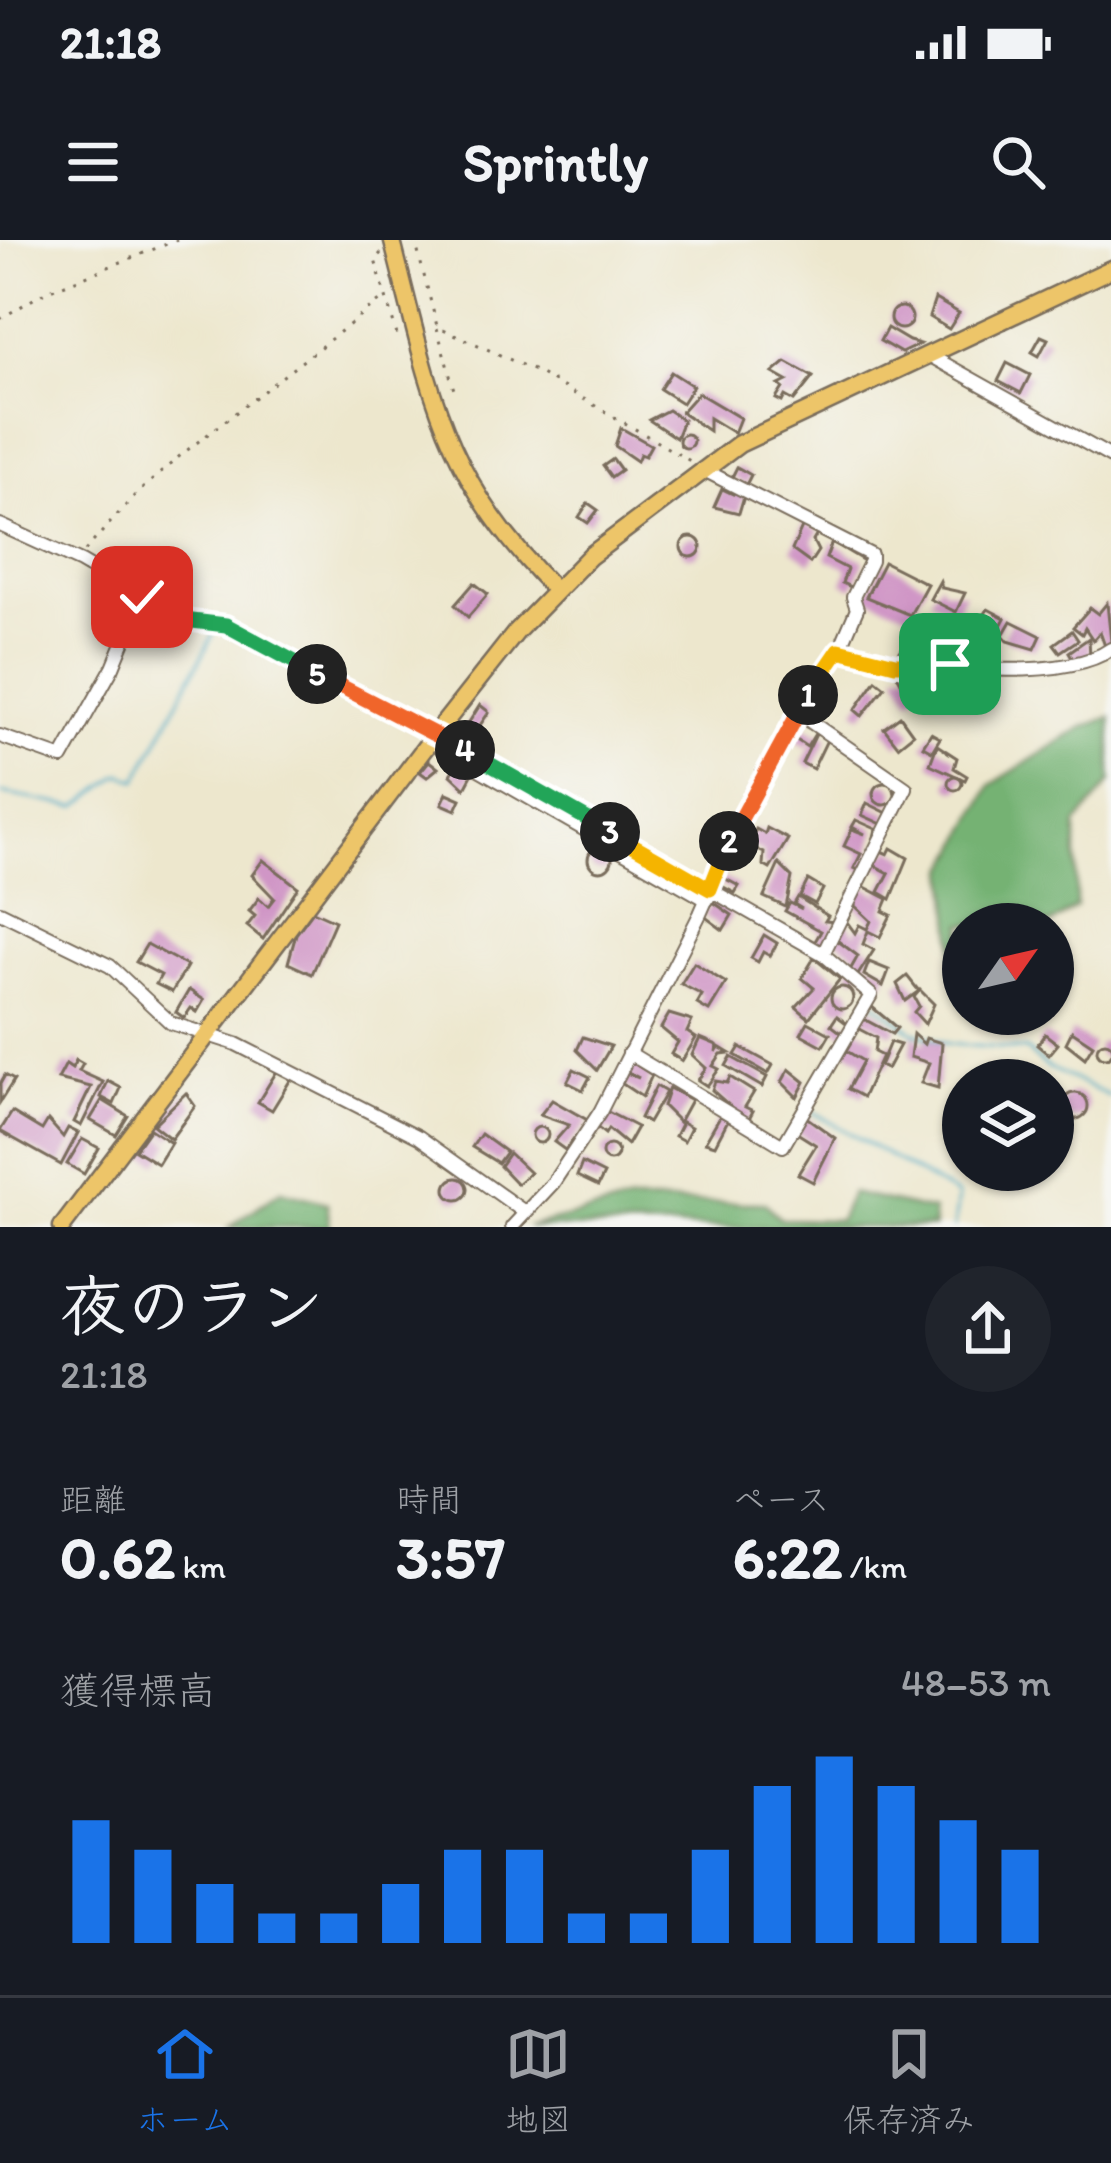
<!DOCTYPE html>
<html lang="ja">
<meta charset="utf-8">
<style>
:root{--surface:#171b24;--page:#20242c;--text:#f1f3f6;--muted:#9ea1a6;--line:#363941;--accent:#1a73e8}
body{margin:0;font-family:Itim,"Klee One",sans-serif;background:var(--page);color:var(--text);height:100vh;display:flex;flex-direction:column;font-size:45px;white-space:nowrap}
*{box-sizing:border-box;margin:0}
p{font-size:39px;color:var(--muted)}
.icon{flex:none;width:66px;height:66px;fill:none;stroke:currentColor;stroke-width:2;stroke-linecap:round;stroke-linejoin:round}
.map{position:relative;height:987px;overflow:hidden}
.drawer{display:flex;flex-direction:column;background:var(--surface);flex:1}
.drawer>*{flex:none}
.needle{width:78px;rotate:56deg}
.buttons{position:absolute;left:942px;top:663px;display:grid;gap:24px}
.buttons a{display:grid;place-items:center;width:132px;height:132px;border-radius:50%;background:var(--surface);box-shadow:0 3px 9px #0004;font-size:60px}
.pin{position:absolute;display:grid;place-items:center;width:102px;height:102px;color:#fff;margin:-51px;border-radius:24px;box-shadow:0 6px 18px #0006}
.km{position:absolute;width:60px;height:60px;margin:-30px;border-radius:50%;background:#222;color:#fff;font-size:33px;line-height:60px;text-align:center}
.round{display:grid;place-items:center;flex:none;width:126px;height:126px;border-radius:63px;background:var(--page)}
.headline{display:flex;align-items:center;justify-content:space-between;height:204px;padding:0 60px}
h1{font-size:66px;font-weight:700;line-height:90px}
.stats{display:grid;grid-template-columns:repeat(3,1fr);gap:18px;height:204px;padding:12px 60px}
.stats div{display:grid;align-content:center}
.stats b{font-size:60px;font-weight:700}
.stats small{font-size:33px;font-weight:400}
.stats p{font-size:33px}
.chart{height:336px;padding:24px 60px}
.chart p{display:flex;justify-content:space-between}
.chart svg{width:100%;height:216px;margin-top:12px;stroke:var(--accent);stroke-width:6}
.status{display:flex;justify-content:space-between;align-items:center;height:84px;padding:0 60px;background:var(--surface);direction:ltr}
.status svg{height:33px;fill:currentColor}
header{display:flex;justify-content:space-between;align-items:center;height:156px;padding:0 60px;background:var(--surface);font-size:54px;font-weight:700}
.tabs{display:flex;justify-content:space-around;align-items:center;height:168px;border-top:3px solid var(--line);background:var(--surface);font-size:33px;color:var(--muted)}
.tabs a{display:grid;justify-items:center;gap:6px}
.tabs .active{color:var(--accent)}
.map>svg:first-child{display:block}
.forest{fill:#74b273;stroke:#586e48;stroke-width:3}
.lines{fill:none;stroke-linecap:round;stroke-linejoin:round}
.stream{stroke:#41a7c1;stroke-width:3}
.building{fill:#d096c6}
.minor-casing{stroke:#796c5b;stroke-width:16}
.major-casing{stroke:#796c5b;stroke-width:20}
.highway-casing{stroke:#796c5b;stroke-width:21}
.path{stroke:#796c5b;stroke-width:3;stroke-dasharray:3 9;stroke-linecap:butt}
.minor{stroke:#fff;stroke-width:12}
.major{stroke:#edc569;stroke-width:15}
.highway{stroke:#edc569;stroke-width:16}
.split-1-casing{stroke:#fff;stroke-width:24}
.split-2-casing{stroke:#fff;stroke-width:24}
.split-3-casing{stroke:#fff;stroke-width:24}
.split-4-casing{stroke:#fff;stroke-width:24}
.split-5-casing{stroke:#fff;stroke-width:24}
.split-6-casing{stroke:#fff;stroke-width:24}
.split-1{stroke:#f5b400;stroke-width:15}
.split-2{stroke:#f0652b;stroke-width:15}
.split-3{stroke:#f5b400;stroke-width:15}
.split-4{stroke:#22a559;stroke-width:15}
.split-5{stroke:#f0652b;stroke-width:15}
.split-6{stroke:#22a559;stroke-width:15}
</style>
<div class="status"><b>21:18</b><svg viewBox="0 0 49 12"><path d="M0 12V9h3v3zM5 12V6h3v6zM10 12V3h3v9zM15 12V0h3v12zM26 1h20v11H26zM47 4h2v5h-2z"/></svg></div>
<header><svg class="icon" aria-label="menu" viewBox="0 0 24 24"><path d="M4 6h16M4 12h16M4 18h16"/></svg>Sprintly<svg class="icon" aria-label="search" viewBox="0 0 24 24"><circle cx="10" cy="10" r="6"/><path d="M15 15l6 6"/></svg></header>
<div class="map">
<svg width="1111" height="987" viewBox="0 0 1111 987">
<rect width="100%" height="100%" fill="#f6f6f2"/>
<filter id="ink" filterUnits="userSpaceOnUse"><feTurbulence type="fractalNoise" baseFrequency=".00833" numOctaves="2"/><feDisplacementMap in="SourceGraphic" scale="24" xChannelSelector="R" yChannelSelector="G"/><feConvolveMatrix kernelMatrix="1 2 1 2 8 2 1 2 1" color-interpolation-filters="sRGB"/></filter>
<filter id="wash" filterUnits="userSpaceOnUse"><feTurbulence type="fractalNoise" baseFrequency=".004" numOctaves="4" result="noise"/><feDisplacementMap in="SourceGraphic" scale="48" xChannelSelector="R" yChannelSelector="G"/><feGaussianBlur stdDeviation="2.7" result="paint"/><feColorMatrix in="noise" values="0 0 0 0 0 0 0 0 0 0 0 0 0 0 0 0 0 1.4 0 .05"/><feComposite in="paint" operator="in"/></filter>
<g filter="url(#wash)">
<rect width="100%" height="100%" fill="#ede7cd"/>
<!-- forest -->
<g class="forest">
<polygon points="1111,477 1111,542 1076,585 1076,667 1051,684 963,684 963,712 954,712 947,630 991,545 1083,487"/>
<polygon points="281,951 327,963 330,987 229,987"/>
<polygon points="851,953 933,971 934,987 527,987 631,962 765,963 780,979 839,980"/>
</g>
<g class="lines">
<!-- stream -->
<g class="stream">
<polyline points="0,553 77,567 121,534 137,540 216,389"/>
<polyline points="875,763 912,791 949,804 1026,810 1047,827 1111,857"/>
<polyline points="808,869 958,956 954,987"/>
</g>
</g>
<g id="blocks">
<!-- building -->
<g class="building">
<polygon points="935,59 959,73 949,89 929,77"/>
<circle cx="901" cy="78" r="11"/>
<polygon points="887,88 909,101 920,104 901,113 880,101"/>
<polygon points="1041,96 1048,99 1039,116 1032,112"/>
<polygon points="786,122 813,137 794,161 785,156 782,162 776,159 783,148 779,145 787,141 773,133"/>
<polygon points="1007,123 1030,135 1021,153 998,141"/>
<polygon points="671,132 693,146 682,163 660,149"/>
<polygon points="698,153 740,178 734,193 709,178 709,191 681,172"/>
<polygon points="668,170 683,180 676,198 649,180"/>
<polygon points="621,188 651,205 645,216 640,214 637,221 615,206"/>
<circle cx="686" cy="201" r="7"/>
<polygon points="613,219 621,230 611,237 603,226"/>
<polygon points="737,227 751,235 746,245 732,237"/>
<polygon points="736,248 745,253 739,273 714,267 722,249 733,254"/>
<polygon points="588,263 598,270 588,283 579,277"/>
<polygon points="804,283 819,291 813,301 818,311 810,323 792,310"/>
<circle cx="691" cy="307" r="10"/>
<polygon points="832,302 864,321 853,348 842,343 847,329 826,318"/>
<polygon points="884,322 927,344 910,375 866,357"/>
<polygon points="940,341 942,348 965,353 956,372 930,359"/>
<polygon points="474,343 488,354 468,377 455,365"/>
<polygon points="1107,363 1111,402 1106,409 1100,392 1093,400 1085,388 1082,394 1073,387 1090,368 1098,374"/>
<polygon points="988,369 1005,378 998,391 980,382"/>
<polygon points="1011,381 1041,396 1035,409 1008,401 1003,395"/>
<polygon points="917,385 949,402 944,412 935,408 934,400 922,414 915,410 905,421 897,416"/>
<polygon points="1072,391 1078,400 1060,412 1054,404"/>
<polygon points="1089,398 1090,417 1075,422 1069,412"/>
<polygon points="912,430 922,450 910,459 896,433"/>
<polygon points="937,430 947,432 944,451 931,454 926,441"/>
<polygon points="876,440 885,447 862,476 855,470"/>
<polygon points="480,465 489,472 467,504 459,498"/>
<polygon points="900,476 913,494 898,506 884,488"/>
<polygon points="800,484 816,492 807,507 792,497"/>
<polygon points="817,492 828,498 813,529 802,523"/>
<polygon points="931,493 940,498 932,511 923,506"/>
<polygon points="937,505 957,518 954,528 967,536 965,540 930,524"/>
<polygon points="429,521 438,528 427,537 420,532"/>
<polygon points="458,522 474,531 465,548 451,535"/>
<circle cx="955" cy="543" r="7"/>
<circle cx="884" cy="554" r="11"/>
<polygon points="447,553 461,559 456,570 442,564"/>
<polygon points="867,563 889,574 884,585 862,575"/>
<polygon points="856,580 876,589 865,633 854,628 861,614 844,606 852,589 865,594 852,587"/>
<polygon points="767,588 788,599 770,629 763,625 764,613 748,605 756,589 765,594"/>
<circle cx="600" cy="619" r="12"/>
<polygon points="891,608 908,618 891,659 879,652 889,633 874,625 881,611 888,614"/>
<polygon points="263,620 298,647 263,699 247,686 255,676 249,671 259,658 268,666 274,658 252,635"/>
<polygon points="779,624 792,637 786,667 764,657"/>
<polygon points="722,637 739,646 735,653 718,644"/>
<polygon points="808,640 823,649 815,664 800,656"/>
<polygon points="863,646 888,659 883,671 891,675 880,697 868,691 863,704 874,710 856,738 849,732 858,716 834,698 844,678 855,693 859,685 867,689 871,681 853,664"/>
<polygon points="798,657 828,676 825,681 836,682 823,708 814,703 821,691 785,671 790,663 802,669 794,664"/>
<polygon points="713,662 732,675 723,690 704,676"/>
<polygon points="313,671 335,681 312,734 288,723 296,694"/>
<polygon points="764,695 777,703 770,716 763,712 758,722 751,718"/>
<polygon points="147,704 187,726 172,752 156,744 161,735 136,722"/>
<polygon points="814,718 840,739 809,778 796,767 814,748 802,738"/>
<polygon points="869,722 889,730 883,746 864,735"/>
<polygon points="694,723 726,743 709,771 697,764 702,755 681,744"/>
<polygon points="907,736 919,751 905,761 897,744"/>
<circle cx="842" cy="758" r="11"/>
<polygon points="189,750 204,760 197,772 191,768 184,778 176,772"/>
<polygon points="920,750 934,764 925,784 914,772 919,766 914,757"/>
<polygon points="872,767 897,788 892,794 862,778"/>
<polygon points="669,774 692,781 687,792 696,798 682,821 671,814 678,802 661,788"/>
<polygon points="837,776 849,785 843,794 831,785"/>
<polygon points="808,782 830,794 823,806 801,794"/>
<polygon points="857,788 876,798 874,812 882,816 863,857 848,849 863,821 845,810"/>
<polygon points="1072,791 1093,805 1085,818 1066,803"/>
<polygon points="913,794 924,804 926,798 942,803 938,848 921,843 929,823 910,817"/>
<polygon points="1045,794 1058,804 1049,815 1037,805"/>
<polygon points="583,797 611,806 597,830 577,810"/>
<polygon points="700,798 717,805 716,812 719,807 729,813 721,814 713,826 719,829 707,846 698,840 706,828 692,815"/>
<polygon points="890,802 900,805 887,829 880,826"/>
<circle cx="1105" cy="810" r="8"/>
<polygon points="740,807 773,825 768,834 735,815"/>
<polygon points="731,817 767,837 762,847 726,826"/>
<polygon points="76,820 83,824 79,831 103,842 81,886 74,882 91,847 58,839 66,824 72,828"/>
<polygon points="630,821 652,835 642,857 621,843 627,833 639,838 626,831"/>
<polygon points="574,829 590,837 583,850 567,842"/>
<polygon points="789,829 805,842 797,857 782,842"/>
<polygon points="277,831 291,839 272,870 258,862"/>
<polygon points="5,835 14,840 0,862 0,844"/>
<polygon points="730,837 754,852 745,867 753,871 747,882 727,871 730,866 712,850 715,841 727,843"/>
<polygon points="108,841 121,848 114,864 101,857"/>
<polygon points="656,846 666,852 648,883 640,878"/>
<polygon points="669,848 691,860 679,882 663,866"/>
<circle cx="1075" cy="866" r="13"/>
<polygon points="186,853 195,866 171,899 153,885"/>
<polygon points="102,860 128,876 116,895 90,880"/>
<polygon points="552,860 589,881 565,910 554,902 569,885 540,875"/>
<polygon points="606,871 637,887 627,905 608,889 605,894 595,886"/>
<polygon points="12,872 42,890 48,880 63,897 68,888 78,893 61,925 0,891"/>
<polygon points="720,876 728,880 715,905 705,902"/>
<polygon points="806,877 835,898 813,942 798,934 816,905 797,893"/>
<polygon points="682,882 691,887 684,901 675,896"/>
<circle cx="540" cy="895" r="8"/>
<polygon points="150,889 171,903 158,924 135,910"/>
<polygon points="481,894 506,912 498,923 472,907"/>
<polygon points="82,899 99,908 84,934 67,924"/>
<circle cx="610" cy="913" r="8"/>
<polygon points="509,913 530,933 517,944 500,926"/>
<polygon points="582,923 604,934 598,946 577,936"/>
<circle cx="457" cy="949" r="11"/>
</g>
</g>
</g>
<g filter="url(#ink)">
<use href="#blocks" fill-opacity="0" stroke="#796c5b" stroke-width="3"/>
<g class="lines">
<defs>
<g id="minor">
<polyline points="927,114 1111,217"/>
<polyline points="0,285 81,322 174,377 226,385 436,493 823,714 871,755 783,906 629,813"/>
<path d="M839,411C902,425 1059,446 1111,409"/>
<polyline points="798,473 906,548 823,714"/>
<polyline points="0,496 62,518 113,427 142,357"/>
<polyline points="430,501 707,660"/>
<polyline points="0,672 110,726 171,783 236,804 419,897 523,971"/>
<polyline points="512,987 553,943 600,872 700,674 760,538 839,411 857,369 853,357 871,321 871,315 702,229"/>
</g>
<path id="major" d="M392,0C431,151 440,233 555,350"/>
<polyline id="highway" points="62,987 430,501 517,391 590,316 739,204 1111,29"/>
</defs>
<!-- minor casing -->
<use href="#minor" class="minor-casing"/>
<!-- major casing -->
<use href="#major" class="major-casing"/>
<!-- highway casing -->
<use href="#highway" class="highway-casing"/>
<!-- path -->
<g class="path">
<polyline points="415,0 437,86 539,133 690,221"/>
<polyline points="381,13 375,20 397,95"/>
<polyline points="0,79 45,52 177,0"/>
<polyline points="437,88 454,150"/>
<polyline points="85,311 135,255 181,215 385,57"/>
</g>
<!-- minor -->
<use href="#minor" class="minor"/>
<!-- major -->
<use href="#major" class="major"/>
<!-- highway -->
<use href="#highway" class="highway"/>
</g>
</g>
<g class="lines" filter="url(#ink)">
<defs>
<polyline id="split-1" points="808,455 839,410 895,424 950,424"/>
<polyline id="split-2" points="729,601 808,455"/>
<polyline id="split-3" points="610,592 710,649 729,601"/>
<polyline id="split-4" points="465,510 610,592"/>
<polyline id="split-5" points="317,434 465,510"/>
<polyline id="split-6" points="142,357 184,380 226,385 317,434"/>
</defs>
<!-- split-1 casing -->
<use href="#split-1" class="split-1-casing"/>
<!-- split-2 casing -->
<use href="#split-2" class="split-2-casing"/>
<!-- split-3 casing -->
<use href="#split-3" class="split-3-casing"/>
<!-- split-4 casing -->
<use href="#split-4" class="split-4-casing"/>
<!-- split-5 casing -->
<use href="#split-5" class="split-5-casing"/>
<!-- split-6 casing -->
<use href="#split-6" class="split-6-casing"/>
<!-- split-1 -->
<use href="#split-1" class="split-1"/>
<!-- split-2 -->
<use href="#split-2" class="split-2"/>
<!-- split-3 -->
<use href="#split-3" class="split-3"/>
<!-- split-4 -->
<use href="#split-4" class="split-4"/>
<!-- split-5 -->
<use href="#split-5" class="split-5"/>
<!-- split-6 -->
<use href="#split-6" class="split-6"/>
</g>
</svg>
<div class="buttons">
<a><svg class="needle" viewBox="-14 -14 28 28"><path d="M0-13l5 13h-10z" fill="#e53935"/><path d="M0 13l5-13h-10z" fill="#9ea1a6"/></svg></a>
<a><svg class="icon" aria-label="layers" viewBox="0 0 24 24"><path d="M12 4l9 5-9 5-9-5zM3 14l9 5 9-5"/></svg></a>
</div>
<div class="pin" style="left:950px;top:424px;background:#1e9e55"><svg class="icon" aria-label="arrive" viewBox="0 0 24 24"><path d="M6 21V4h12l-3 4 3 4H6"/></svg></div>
<div class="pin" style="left:142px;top:357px;background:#d93025"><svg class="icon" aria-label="check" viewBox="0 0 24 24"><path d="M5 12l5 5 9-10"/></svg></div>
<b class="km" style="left:808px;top:455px">1</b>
<b class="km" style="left:729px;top:601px">2</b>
<b class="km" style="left:610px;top:592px">3</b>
<b class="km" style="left:465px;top:510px">4</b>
<b class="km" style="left:317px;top:434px">5</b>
</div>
<section class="drawer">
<div class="headline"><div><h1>夜のラン</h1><p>21:18</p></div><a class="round"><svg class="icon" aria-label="share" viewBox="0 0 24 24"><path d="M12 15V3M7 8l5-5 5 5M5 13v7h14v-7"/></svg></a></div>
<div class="stats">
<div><p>距離</p><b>0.62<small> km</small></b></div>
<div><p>時間</p><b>3:57</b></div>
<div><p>ペース</p><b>6:22<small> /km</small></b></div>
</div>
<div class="chart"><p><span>獲得標高</span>48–53 m</p>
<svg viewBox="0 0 160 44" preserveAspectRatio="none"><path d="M5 44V19M15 44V25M25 44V32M35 44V38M45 44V38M55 44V32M65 44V25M75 44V25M85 44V38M95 44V38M105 44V25M115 44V12M125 44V6M135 44V12M145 44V19M155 44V25"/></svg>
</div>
</section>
<nav class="tabs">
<a class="active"><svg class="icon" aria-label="home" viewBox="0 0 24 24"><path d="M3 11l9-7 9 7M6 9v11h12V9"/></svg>ホーム</a>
<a><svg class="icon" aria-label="map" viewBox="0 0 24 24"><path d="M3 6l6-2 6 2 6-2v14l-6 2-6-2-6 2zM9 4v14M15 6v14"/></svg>地図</a>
<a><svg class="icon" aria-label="saved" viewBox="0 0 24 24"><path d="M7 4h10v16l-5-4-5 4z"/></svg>保存済み</a>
</nav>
